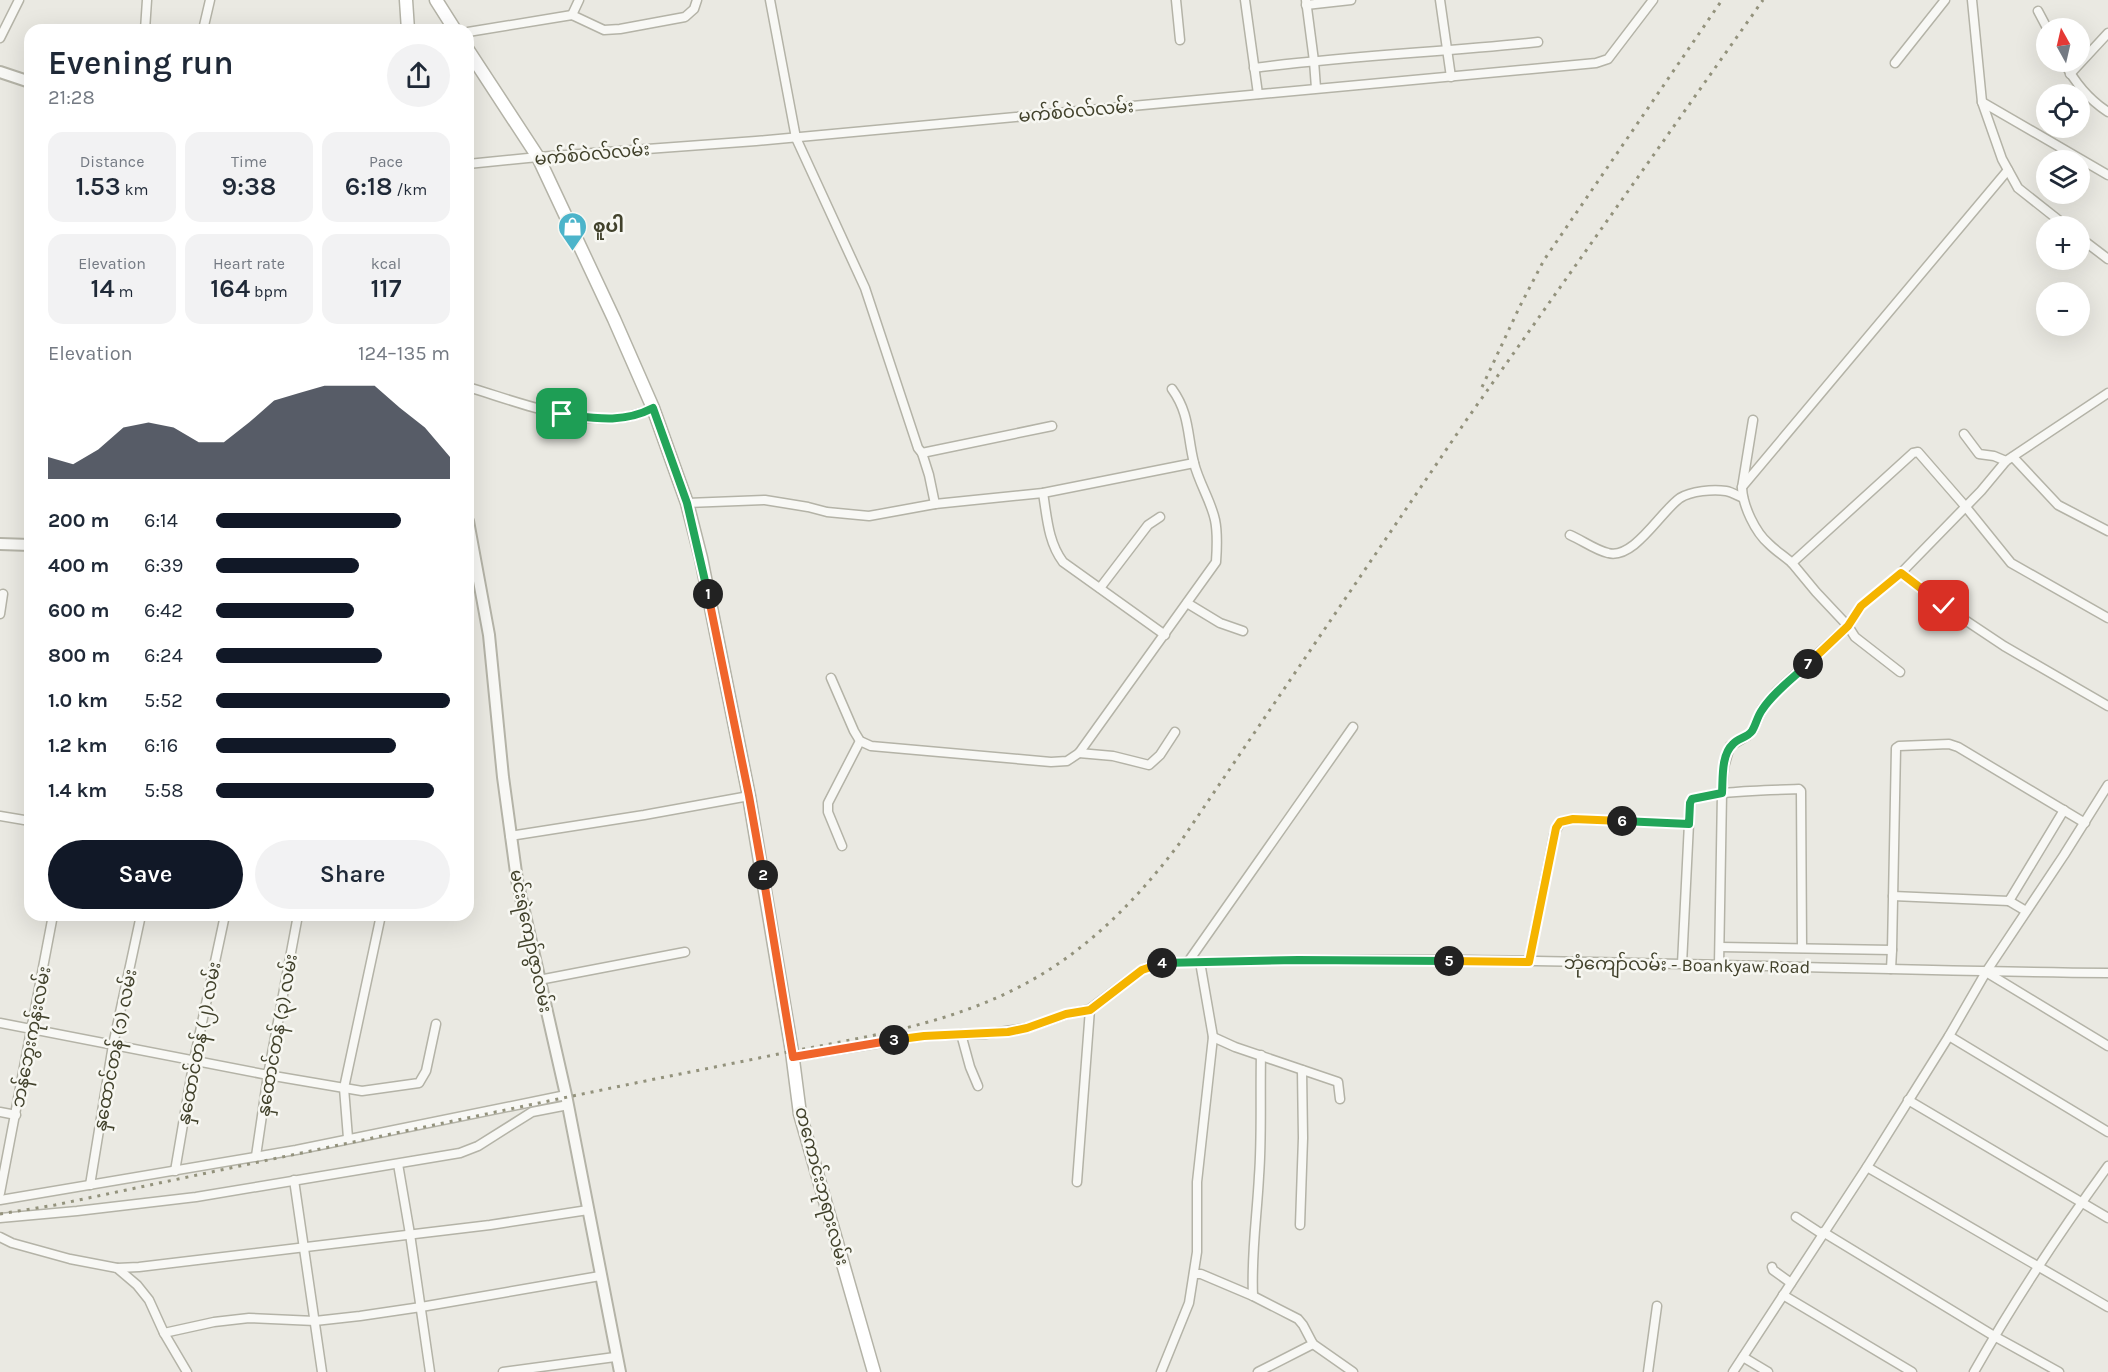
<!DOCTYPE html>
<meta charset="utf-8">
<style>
:root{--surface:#fff;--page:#f2f2f3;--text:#1f2937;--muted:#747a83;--accent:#111827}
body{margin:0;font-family:Karla,"Noto Sans Myanmar",sans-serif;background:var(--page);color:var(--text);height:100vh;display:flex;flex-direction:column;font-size:22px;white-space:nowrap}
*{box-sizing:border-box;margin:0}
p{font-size:20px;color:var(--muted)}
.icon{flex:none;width:33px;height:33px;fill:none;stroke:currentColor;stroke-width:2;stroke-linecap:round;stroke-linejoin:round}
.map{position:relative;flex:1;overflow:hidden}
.details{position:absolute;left:24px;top:24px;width:450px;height:897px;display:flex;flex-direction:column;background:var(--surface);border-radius:18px;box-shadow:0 6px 24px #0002}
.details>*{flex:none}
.needle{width:39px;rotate:352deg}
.buttons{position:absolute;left:2036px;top:18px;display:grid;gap:12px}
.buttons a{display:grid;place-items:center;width:54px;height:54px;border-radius:50%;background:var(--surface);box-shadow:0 6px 24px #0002;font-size:30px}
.pin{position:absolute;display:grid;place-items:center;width:51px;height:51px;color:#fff;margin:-26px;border-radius:12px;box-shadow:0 3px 9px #0006}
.km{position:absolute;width:30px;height:30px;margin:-15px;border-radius:50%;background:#222;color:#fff;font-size:16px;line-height:30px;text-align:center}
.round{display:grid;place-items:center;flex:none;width:63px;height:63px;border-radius:32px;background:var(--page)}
.summary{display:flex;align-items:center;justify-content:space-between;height:102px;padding:0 24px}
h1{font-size:33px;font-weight:600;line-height:45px}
.stats{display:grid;grid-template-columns:repeat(3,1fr);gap:9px;height:102px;padding:6px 24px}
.stats div{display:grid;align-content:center;border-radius:15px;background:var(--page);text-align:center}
.stats b{font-size:26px;font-weight:600}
.stats small{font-size:16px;font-weight:400}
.stats p{font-size:16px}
.chart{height:168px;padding:12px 24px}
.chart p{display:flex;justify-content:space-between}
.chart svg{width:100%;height:108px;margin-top:6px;fill:var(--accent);opacity:.7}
.action{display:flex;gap:12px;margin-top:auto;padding:12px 24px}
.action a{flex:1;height:69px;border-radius:36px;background:var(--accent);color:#fff;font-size:24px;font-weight:600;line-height:69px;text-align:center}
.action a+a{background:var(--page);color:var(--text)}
ul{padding:0 24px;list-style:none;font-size:20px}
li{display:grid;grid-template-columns:96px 72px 1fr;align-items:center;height:45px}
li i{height:15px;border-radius:8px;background:var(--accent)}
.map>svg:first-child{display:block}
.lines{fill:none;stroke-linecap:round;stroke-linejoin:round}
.minor-casing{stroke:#b4b3a7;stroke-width:11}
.tertiary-casing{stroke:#b4b3a7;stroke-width:14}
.secondary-casing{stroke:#b4b3a7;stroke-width:15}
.minor{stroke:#f8f8f5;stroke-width:8}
.tertiary{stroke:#f8f8f5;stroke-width:10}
.secondary{stroke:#fff;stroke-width:12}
.rail{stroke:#93927c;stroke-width:3;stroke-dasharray:3 6;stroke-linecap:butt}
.split-1-casing{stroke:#fff;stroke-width:12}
.split-2-casing{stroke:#fff;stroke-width:12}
.split-3-casing{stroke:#fff;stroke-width:12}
.split-4-casing{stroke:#fff;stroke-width:12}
.split-5-casing{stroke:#fff;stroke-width:12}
.split-6-casing{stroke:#fff;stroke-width:12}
.split-7-casing{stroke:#fff;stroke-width:12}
.split-8-casing{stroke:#fff;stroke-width:12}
.split-1{stroke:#22a559;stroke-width:8}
.split-2{stroke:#f0652b;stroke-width:8}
.split-3{stroke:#f0652b;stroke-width:8}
.split-4{stroke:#f5b400;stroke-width:8}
.split-5{stroke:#22a559;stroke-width:8}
.split-6{stroke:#f5b400;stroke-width:8}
.split-7{stroke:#22a559;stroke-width:8}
.split-8{stroke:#f5b400;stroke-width:8}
.labels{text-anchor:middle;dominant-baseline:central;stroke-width:5;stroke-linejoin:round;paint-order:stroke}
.street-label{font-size:18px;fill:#41412b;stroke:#f7f7f2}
.poi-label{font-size:18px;font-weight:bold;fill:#41412b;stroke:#f7f7f2;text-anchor:start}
</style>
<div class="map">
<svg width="2108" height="1372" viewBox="0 0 2108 1372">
<rect width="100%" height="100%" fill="#eae9e2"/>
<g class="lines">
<defs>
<g id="minor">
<polyline points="770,0 796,138 865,288 918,448 922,453 1052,426"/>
<polyline points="1176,0 1180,40"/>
<polyline points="1245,0 1258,94"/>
<polyline points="1306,0 1314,61 1316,88"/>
<polyline points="1440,0 1451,77"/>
<polyline points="1972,0 1982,102 2002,159 2018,188 2066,226"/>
<polyline points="1306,5 1351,0"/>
<polyline points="2038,11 2047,28"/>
<polyline points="572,15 579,0"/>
<polyline points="145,30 147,0"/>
<polyline points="203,30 210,0"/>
<polyline points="468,32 572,15 604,30 620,29 685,17 694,9 697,0"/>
<polyline points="0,38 19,0"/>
<path d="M2064,62C2075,83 2088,99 2108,112"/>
<polyline points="1895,63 1945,0"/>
<path d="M1254,68C1348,56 1443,52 1538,42"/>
<polyline points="2070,74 2108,33"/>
<polyline points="1982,102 2108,175"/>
<polyline points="468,164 538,157 756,141 1596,63 1608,59 1653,0"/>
<polyline points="2079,237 2108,259"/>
<path d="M468,387C522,403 599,436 653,408"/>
<path d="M1753,420L1742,488C1743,506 1755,532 1769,544C1776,551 1784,556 1792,563L1913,453L1918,452L1965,506L2011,563L2108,618"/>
<polyline points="1964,434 1979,454 1994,456 2006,461"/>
<polyline points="922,453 929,475 935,504"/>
<polyline points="2013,457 2058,505 2108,531"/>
<polyline points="1742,487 2008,170"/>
<path d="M1043,493C1047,517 1048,542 1063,562L1165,635"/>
<polyline points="687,503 765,500 808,507 827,512 869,516 935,504 1043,493 1194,463"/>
<path d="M1570,535C1582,540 1595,550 1608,553C1634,560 1661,511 1680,498C1691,491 1713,489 1726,491C1732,492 1738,496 1743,498"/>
<polyline points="1792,563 1816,592 1848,626 1855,637 1900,672"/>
<polyline points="1901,573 1944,606 2004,646 2108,706"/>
<polyline points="1100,588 1148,525 1160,517"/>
<polyline points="1187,603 1220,623 1243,631"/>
<polyline points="0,614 3,594"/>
<path d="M831,678L854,731L860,741L871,746L1051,762L1067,761L1079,753L1216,562C1217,548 1218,534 1215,520C1211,501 1199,483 1194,463C1187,435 1190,414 1172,389"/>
<polyline points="1079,753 1113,756 1149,765 1160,755 1175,732"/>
<polyline points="0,816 30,821"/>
<polyline points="510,836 644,815 749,796"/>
<polyline points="842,846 828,812 828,803 860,741"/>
<polyline points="1893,896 2009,901 2064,810"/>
<polyline points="2009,901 2026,911"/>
<polyline points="1720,947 1892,950 1896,748 1899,746 1949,744 1958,747 2085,823"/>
<polyline points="1188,962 1353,727"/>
<polyline points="1529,962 1554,835 1560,822 1573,819 1689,824"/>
<path d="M1682,964L1690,803C1697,790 1780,790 1799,789L1801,791L1802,948"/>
<polyline points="1719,965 1722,793 1724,767 1730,746 1747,736 1753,730 1762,709 1777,691 1848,626 1861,606 1901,573 1981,491 2006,461 2108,393"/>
<polyline points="1891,969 1892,950"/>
<polyline points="1986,972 2108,1046"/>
<polyline points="539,980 685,952"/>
<polyline points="0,1023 268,1075 362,1091 419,1083 426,1071 436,1024"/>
<polyline points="961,1034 970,1067 978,1086"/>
<polyline points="1949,1036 2108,1132"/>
<polyline points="1213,1037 1235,1047 1338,1082 1340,1099"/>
<path d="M793,1057L924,1036L985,1034L1027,1028L1067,1014L1090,1009L1142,970L1157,963C1474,952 1791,970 2108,973"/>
<polyline points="1908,1100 2108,1218"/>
<polyline points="0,1112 16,1115"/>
<polyline points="348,1138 344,1088 381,915"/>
<polyline points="256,1156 268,1075 298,915"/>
<polyline points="398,1164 410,1234 430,1372"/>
<polyline points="1867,1167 2108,1307"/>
<polyline points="175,1171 194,1060 225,915"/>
<polyline points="294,1180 322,1372"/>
<polyline points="1077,1182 1090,1009"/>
<polyline points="90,1185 113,1045 141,915"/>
<polyline points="0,1193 53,915"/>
<polyline points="0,1200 296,1150 566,1095"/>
<polyline points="1796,1217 1822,1234"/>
<polyline points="0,1218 77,1211 196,1197 460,1153 478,1146 532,1112 568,1105"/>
<polyline points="1300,1225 1303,1138 1302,1070"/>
<polyline points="1823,1232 1994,1336 2059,1372"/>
<polyline points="0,1237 12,1243 70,1259 117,1268 137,1285 149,1300 164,1333 187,1372"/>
<polyline points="1772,1267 1773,1270 1791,1283"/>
<polyline points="117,1268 139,1267 490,1225 588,1210"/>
<polyline points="1194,1274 1201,1274 1253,1296 1298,1319 1303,1325 1313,1344 1353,1372"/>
<polyline points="1783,1295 1912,1372"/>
<path d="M1253,1296C1251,1255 1257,1216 1259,1176C1262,1136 1260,1095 1261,1055"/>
<polyline points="164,1333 214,1322 249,1318 315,1321 360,1316 421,1307 600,1276"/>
<polyline points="1743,1357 1768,1372"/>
<polyline points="503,1372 615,1357"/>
<polyline points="1161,1372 1189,1303 1197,1252 1197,1182 1213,1037 1200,962"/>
<polyline points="1258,1372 1313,1344"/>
<polyline points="1648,1372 1657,1306"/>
<polyline points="1733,1372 1867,1167 1949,1036 1986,972 2064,855 2108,785"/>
<path d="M1974,1372C2014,1301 2060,1232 2108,1166"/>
</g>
<g id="tertiary">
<polyline points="0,72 30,82"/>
<polyline points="468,521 489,635 503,777 517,880 566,1095 620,1372"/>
<polyline points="0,544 30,545"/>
</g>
<g id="secondary">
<polyline points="406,0 408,30"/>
<polyline points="436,0 455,30"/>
<polyline points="468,50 538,157 614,319 653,408 687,503 701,558 749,796 792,1052 800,1114 874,1372"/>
</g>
</defs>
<!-- minor casing -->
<use href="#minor" class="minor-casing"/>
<!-- tertiary casing -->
<use href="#tertiary" class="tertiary-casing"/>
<!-- secondary casing -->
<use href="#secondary" class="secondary-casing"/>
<!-- minor -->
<use href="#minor" class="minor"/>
<!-- tertiary -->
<use href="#tertiary" class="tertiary"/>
<!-- secondary -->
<use href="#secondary" class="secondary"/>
<!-- rail -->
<g class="rail">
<polyline points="1482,387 1520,306 1544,260 1722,0"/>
<path d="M0,1214L55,1205C255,1163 455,1120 655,1079C706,1069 758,1058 809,1048C877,1035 944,1023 1007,993C1079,959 1132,906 1179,844L1465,422L1763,0"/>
</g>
</g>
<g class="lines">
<defs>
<path id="split-1" d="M562,414C594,418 622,424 653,408L687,503L708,594"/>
<polyline id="split-2" points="708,594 749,796 763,875"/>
<polyline id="split-3" points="763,875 793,1057 894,1040"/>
<polyline id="split-4" points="894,1040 924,1036 1008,1032 1027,1028 1066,1014 1090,1010 1142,970 1162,963"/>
<polyline id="split-5" points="1162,963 1298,960 1449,961"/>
<polyline id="split-6" points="1449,961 1529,962 1556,828 1560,822 1573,819 1622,821"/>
<path id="split-7" d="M1622,821L1689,824L1690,803L1692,799L1722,793C1723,778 1721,755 1733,744C1738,738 1747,738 1752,731C1756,725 1757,717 1762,710C1774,692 1792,679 1808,664"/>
<polyline id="split-8" points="1808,664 1848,626 1861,606 1901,573 1944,606"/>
</defs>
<!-- split-1 casing -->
<use href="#split-1" class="split-1-casing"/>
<!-- split-2 casing -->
<use href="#split-2" class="split-2-casing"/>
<!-- split-3 casing -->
<use href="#split-3" class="split-3-casing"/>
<!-- split-4 casing -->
<use href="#split-4" class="split-4-casing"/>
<!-- split-5 casing -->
<use href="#split-5" class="split-5-casing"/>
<!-- split-6 casing -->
<use href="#split-6" class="split-6-casing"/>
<!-- split-7 casing -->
<use href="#split-7" class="split-7-casing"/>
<!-- split-8 casing -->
<use href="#split-8" class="split-8-casing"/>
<!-- split-1 -->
<use href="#split-1" class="split-1"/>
<!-- split-2 -->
<use href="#split-2" class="split-2"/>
<!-- split-3 -->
<use href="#split-3" class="split-3"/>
<!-- split-4 -->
<use href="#split-4" class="split-4"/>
<!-- split-5 -->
<use href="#split-5" class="split-5"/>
<!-- split-6 -->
<use href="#split-6" class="split-6"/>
<!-- split-7 -->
<use href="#split-7" class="split-7"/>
<!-- split-8 -->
<use href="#split-8" class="split-8"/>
</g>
<!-- icons -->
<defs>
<symbol id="shop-pin" viewBox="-11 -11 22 30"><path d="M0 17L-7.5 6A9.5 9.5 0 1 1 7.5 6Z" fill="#4cb4ca" stroke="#f7f7f2"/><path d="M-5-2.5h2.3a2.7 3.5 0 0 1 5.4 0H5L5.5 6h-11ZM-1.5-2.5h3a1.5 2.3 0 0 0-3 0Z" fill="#fff"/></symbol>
</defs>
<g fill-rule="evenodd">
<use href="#shop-pin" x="556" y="210" width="33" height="45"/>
</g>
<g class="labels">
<!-- street labels -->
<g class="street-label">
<text transform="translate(1076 111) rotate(-5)">မက်စ်ဝဲလ်လမ်း</text>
<text transform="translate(592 154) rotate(-5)">မက်စ်ဝဲလ်လမ်း</text>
<text transform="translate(531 941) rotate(78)">မင်းရဲကျော်ဇွာလမ်း</text>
<text transform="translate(1687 965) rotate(1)">ဘုံကျော်လမ်း - Boankyaw Road</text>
<text transform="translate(277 1035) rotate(-80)">နှထောင်တန် (၃) လမ်း</text>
<text transform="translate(31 1037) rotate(-79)">ဘန်ဘွေးကုန်းလမ်း</text>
<text transform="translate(199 1043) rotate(-79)">နှထောင်တန် (၂) လမ်း</text>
<text transform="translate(115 1050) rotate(-79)">နှထောင်တန် (၁) လမ်း</text>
<text transform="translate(822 1186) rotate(75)">တကောင်းဘုရားလမ်း</text>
</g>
<!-- poi labels -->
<g class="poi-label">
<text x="593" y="226">စူပါ</text>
</g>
</g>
</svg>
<div class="buttons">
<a><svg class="needle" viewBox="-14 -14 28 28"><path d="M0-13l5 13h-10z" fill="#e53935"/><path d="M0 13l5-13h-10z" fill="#747a83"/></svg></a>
<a><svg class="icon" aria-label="locate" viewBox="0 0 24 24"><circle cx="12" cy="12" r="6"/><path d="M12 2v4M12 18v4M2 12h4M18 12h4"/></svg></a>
<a><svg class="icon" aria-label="layers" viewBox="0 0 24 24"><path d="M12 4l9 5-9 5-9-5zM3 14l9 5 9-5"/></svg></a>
<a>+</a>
<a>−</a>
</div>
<div class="pin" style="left:562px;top:414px;background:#1e9e55"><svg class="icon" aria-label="arrive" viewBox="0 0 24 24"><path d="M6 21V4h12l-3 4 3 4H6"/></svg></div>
<div class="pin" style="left:1944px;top:606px;background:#d93025"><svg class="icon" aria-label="check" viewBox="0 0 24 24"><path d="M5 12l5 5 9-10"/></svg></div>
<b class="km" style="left:708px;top:594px">1</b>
<b class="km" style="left:763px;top:875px">2</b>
<b class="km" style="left:894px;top:1040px">3</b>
<b class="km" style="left:1162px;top:963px">4</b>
<b class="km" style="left:1449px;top:961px">5</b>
<b class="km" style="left:1622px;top:821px">6</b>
<b class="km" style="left:1808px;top:664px">7</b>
<section class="details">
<div class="summary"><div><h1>Evening run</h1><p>21:28</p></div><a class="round"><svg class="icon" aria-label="share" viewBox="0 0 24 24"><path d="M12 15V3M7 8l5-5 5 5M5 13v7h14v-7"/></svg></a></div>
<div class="stats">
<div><p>Distance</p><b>1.53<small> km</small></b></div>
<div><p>Time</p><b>9:38</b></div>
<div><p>Pace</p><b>6:18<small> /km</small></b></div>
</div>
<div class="stats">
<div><p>Elevation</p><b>14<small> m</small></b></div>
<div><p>Heart rate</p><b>164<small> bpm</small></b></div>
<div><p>kcal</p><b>117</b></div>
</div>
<div class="chart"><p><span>Elevation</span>124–135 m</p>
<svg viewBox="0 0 160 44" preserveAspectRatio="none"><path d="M0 44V35L10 38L20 32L30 23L40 21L50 23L60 29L70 29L80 21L90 12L100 9L110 6L120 6L130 6L140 15L150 23L160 35V44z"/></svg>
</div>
<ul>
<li><b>200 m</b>6:14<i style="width:79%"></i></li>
<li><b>400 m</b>6:39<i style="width:61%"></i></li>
<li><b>600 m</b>6:42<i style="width:59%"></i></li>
<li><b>800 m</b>6:24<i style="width:71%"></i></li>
<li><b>1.0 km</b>5:52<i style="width:100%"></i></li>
<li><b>1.2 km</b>6:16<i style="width:77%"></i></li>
<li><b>1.4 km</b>5:58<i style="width:93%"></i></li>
</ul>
<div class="action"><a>Save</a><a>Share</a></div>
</section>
</div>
